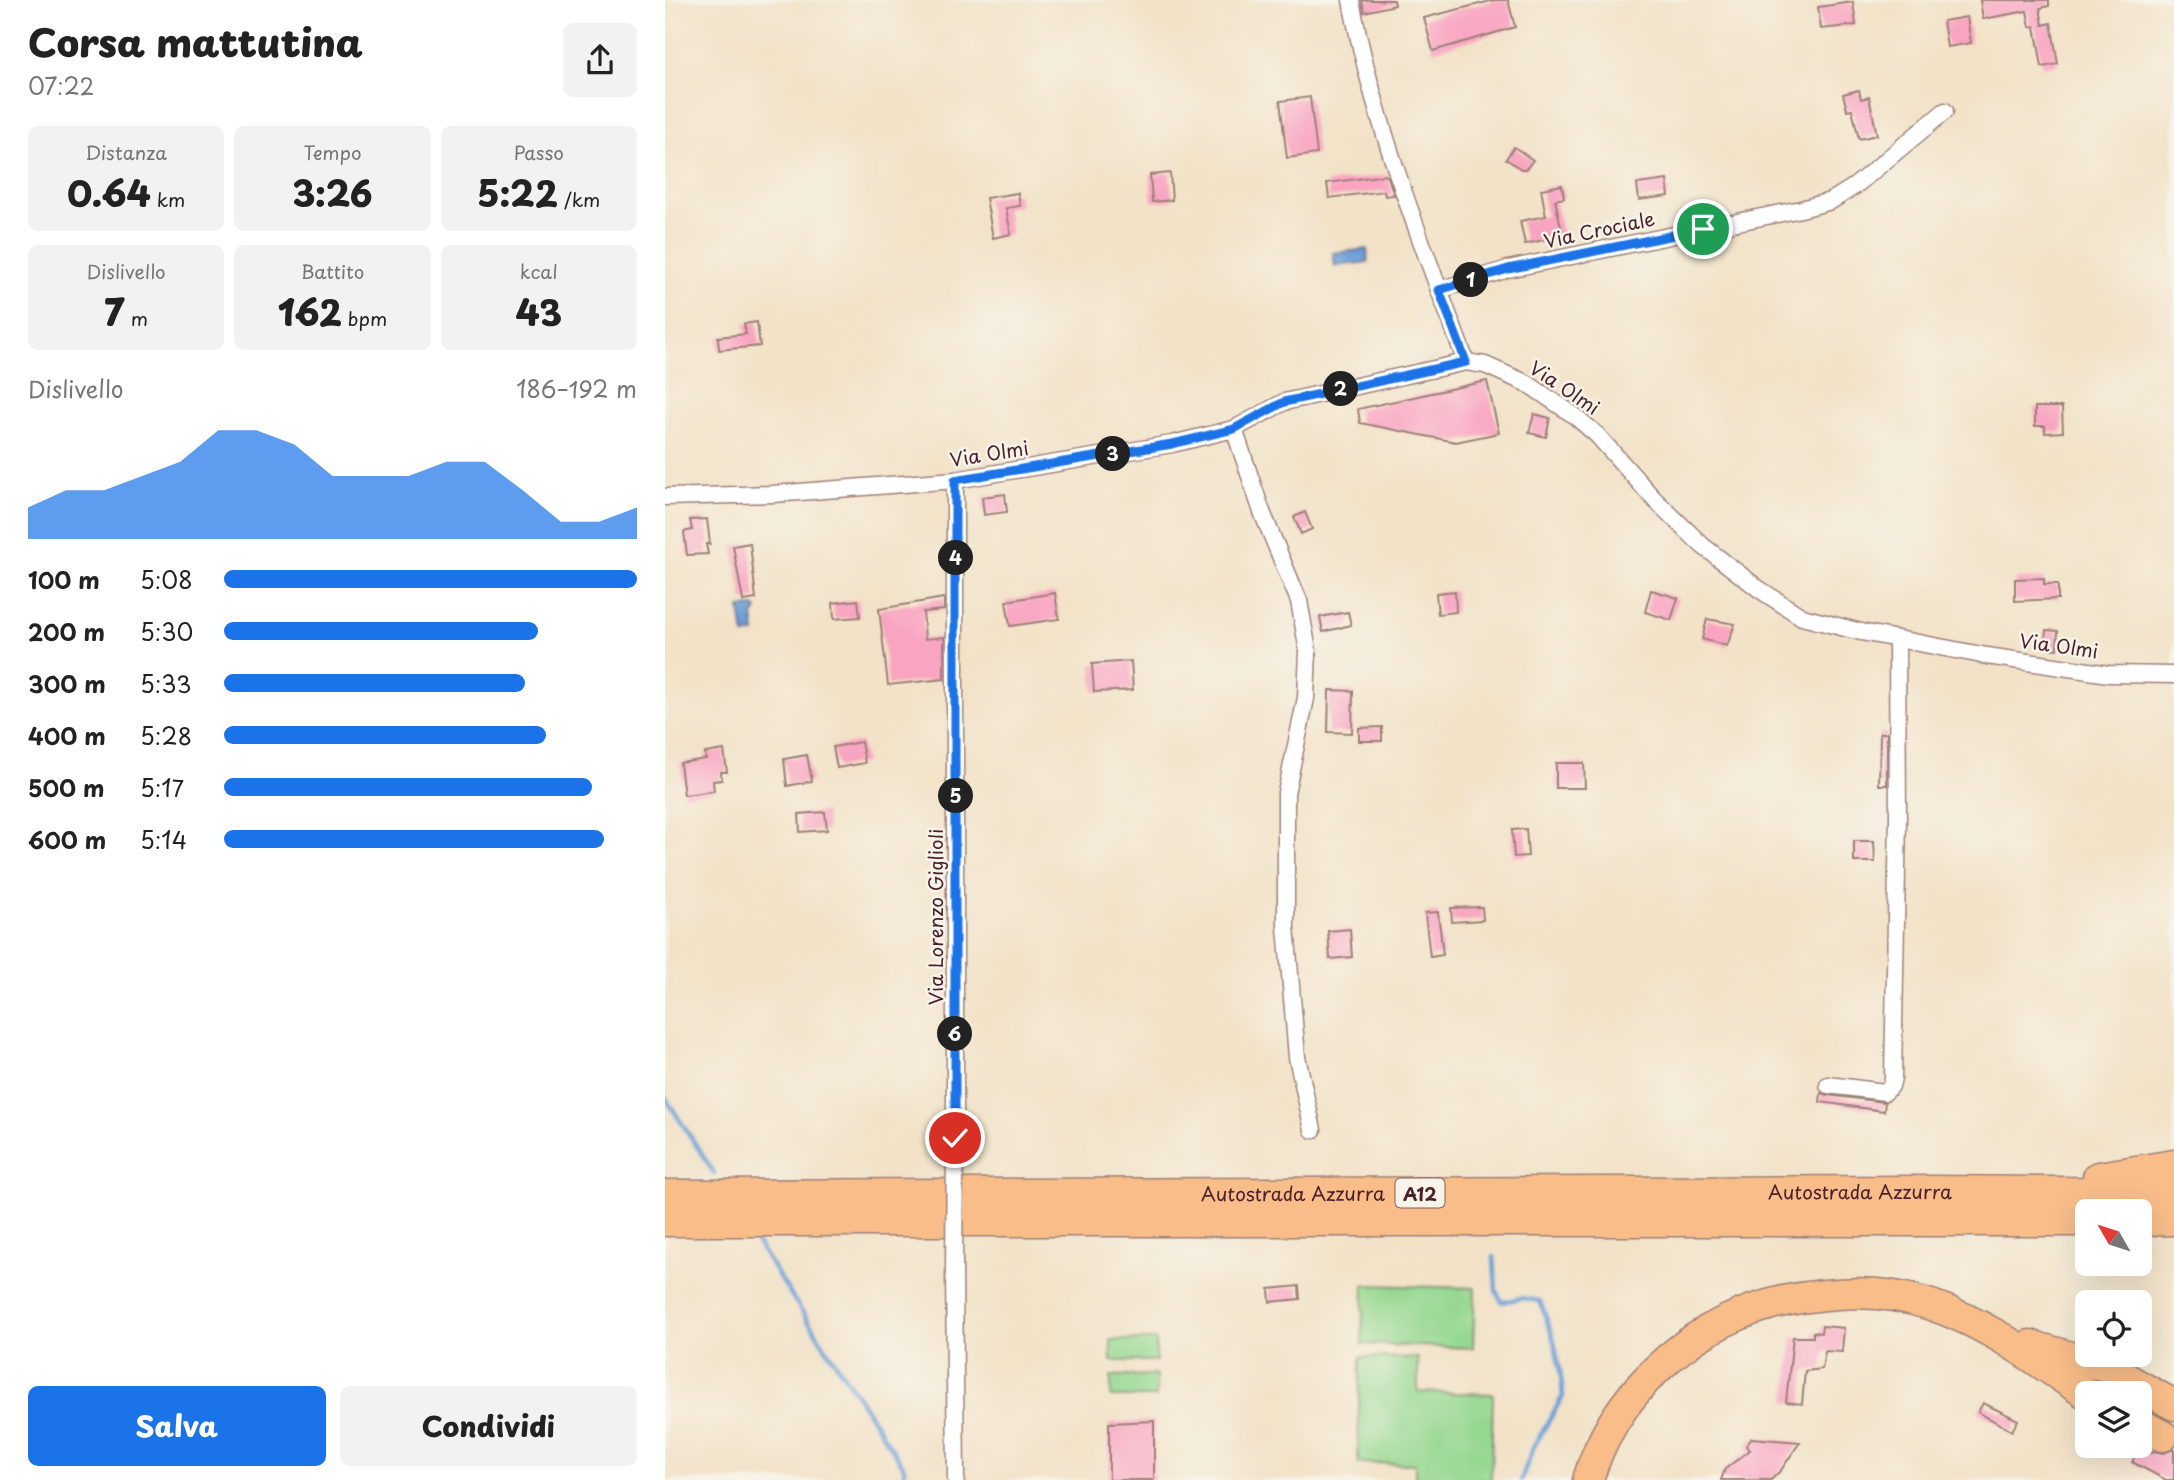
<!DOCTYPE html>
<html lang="it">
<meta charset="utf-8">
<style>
:root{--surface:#fff;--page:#f2f2f2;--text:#222;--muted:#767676;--accent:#1a73e8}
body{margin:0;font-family:"Playpen Sans",sans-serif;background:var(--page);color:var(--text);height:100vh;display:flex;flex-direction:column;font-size:26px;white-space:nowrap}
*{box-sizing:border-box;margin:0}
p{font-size:23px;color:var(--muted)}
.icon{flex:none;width:38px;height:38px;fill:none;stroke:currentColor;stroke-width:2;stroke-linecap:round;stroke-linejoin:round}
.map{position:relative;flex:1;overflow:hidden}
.drawer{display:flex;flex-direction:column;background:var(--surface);width:665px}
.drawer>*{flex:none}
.needle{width:46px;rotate:309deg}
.buttons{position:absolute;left:1410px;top:1199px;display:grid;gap:14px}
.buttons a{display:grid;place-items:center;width:77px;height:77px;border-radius:10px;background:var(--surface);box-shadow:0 7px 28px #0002;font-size:35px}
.pin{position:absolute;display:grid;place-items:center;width:60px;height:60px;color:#fff;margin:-30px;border:4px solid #fff;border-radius:50%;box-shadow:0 2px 7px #0007}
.km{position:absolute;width:35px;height:35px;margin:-18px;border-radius:50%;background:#222;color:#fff;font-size:19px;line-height:35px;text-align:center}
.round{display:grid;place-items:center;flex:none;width:74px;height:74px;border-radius:10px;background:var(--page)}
.headline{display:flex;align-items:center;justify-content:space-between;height:119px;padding:0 28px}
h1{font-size:38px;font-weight:800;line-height:52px}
.metrics{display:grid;grid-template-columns:repeat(3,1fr);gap:10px;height:119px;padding:7px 28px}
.metrics div{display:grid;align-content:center;border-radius:10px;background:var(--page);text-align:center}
.metrics b{font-size:35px;font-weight:800}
.metrics small{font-size:19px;font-weight:400}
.metrics p{font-size:19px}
.chart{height:196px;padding:14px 28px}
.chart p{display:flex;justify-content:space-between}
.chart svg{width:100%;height:126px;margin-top:7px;fill:var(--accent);opacity:.7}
.cta{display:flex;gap:14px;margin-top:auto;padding:14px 28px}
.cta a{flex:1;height:80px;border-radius:10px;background:var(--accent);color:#fff;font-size:28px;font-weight:800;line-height:80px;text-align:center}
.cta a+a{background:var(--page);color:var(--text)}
ul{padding:0 28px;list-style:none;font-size:23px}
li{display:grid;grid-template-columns:112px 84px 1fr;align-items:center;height:52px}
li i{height:18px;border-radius:9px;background:var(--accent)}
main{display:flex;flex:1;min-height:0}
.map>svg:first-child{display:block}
.pitch{fill:#95d890;stroke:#707c5e;stroke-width:2}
.water{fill:#6b9fd7;stroke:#5a5f81;stroke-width:2}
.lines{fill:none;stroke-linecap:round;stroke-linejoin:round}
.stream{stroke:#6b9fd7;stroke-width:4.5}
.building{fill:#f9a4c1}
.minor-casing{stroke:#9e8079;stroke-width:19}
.motorway-casing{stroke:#9e8079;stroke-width:33}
.minor{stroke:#fff;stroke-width:16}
.motorway{stroke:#f8bd89;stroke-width:30}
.minor-bridge-casing{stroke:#9e8079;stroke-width:19;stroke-linecap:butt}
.minor-bridge{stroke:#fff;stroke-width:16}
.route-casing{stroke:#fff;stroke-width:14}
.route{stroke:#1a73e8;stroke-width:9}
.labels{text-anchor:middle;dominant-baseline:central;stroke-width:5;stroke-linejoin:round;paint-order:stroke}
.shield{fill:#f7f3e8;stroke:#7e5f64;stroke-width:2}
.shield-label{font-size:18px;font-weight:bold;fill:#4a1f2b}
.street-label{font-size:19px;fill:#4a1f2b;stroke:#f7f3e8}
</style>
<main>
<section class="drawer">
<div class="headline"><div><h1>Corsa mattutina</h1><p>07:22</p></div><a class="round"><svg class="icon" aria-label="share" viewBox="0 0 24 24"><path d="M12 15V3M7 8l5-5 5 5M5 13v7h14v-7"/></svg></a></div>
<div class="metrics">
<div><p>Distanza</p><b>0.64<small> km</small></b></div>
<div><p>Tempo</p><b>3:26</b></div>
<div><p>Passo</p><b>5:22<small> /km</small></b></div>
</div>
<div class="metrics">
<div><p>Dislivello</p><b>7<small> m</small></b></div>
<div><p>Battito</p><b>162<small> bpm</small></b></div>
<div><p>kcal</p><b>43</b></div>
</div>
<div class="chart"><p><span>Dislivello</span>186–192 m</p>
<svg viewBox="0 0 160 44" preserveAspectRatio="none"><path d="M0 44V33L10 27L20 27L30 22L40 17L50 6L60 6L70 11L80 22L90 22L100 22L110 17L120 17L130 27L140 38L150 38L160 33V44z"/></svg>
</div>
<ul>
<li><b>100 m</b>5:08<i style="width:100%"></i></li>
<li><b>200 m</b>5:30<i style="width:76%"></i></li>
<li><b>300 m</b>5:33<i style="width:73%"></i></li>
<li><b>400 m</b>5:28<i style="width:78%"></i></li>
<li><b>500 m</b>5:17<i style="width:89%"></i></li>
<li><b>600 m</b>5:14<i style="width:92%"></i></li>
</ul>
<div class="cta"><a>Salva</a><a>Condividi</a></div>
</section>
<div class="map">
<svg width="1509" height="1480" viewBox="0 0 1509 1480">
<rect width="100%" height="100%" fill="#f7f3e8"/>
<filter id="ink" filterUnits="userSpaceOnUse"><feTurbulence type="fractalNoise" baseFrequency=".0143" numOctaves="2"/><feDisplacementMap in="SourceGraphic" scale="14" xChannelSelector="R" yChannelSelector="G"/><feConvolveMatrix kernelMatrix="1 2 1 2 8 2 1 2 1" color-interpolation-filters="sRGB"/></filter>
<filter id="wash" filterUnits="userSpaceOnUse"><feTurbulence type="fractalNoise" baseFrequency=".00686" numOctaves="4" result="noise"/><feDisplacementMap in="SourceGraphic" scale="28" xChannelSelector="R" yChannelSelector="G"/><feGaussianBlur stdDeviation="1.57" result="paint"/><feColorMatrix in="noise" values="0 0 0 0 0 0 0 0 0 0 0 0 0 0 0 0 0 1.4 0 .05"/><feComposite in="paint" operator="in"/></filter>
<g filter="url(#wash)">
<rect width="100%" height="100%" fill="#f2e2c7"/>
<!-- pitch -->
<g class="pitch">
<polygon points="699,1285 810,1288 808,1348 697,1344"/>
<rect x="446" y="1340" width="45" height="21"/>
<polygon points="695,1357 753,1358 753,1392 828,1394 826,1480 750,1480 750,1464 693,1463"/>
<polygon points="491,1375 491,1397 446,1397 446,1376"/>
</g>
<!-- water -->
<g class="water">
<polygon points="702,249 703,262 670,266 668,253"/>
<polygon points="89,607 92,610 88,616 90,633 79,635 75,608"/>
</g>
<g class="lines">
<!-- stream -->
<g class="stream">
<polyline points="0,1097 49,1173"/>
<polyline points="88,1237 239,1467 240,1480"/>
<polyline points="829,1257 831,1291 837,1302 856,1298 875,1301 888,1337 895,1369 898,1396 869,1446 856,1480"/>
</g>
</g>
<g id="blocks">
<!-- building -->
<g class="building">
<polygon points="697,0 729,0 730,5 699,12"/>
<polygon points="830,0 843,0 850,27 768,51 759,18"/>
<polygon points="1315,0 1384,0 1384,6 1375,8 1378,25 1386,23 1393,64 1377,67 1370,26 1365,27 1362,11 1318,19"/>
<polygon points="1188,2 1191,25 1156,29 1153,7"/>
<polygon points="1302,17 1306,43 1282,47 1278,21"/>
<polygon points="1194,90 1196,99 1204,97 1212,135 1194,139 1187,109 1182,110 1178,94"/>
<polygon points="645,97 652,154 622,158 615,101"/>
<polygon points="849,147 868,160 861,169 856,169 841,159"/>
<polygon points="505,173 507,200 487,202 485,175"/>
<polygon points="720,175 723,177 729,195 720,196 719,191 664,198 662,183"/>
<polygon points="1002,180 1004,196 974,200 972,184"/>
<polygon points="897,185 899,198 890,200 898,236 860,244 855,221 881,216 876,189"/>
<polygon points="353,193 355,206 341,208 346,234 328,238 321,198"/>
<polygon points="92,322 95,346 54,350 53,337 81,334 79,324"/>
<polygon points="822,381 834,433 791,442 695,423 693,409"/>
<polygon points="1370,407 1397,407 1398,432 1380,433 1380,426 1370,426"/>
<polygon points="869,414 885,418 881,437 864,433"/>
<polygon points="340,494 342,512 319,515 317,497"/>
<polygon points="640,512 647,529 636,534 629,517"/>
<polygon points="42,519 45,544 41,544 43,554 22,555 19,532 27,530 25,520"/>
<polygon points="85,543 91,599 78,601 68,546"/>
<polygon points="1379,578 1379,584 1393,584 1393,599 1350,601 1350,579"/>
<polygon points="986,590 1013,598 1006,620 980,612"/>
<polygon points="790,591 791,612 773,614 771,593"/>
<polygon points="390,593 394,619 345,626 341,601"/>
<polygon points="279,598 279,610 258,612 260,639 279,637 279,679 223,685 214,609"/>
<polygon points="193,600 195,617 169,619 168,603"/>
<polygon points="683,612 686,625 658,632 655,617"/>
<polygon points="1042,619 1070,624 1062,646 1037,639"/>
<polygon points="1381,630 1393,631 1392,649 1379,648"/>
<polygon points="466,661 468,690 429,692 427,664"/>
<polygon points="664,690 688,691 687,733 663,732"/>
<polygon points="717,727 717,741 694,741 694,728"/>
<polygon points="1215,733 1222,733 1222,785 1214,785"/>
<polygon points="196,742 200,763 172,768 168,747"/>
<polygon points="59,750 62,772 56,772 57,780 48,781 49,791 19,795 15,763 41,759 40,753"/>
<polygon points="142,755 147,781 122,786 119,759"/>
<polygon points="891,763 919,763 920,788 891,788"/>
<polygon points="160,812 162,830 135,832 134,814"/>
<polygon points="861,829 863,856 849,857 847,830"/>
<polygon points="1189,841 1209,841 1210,862 1189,862"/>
<polygon points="817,907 818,920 787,922 786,908"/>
<polygon points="773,912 778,955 765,957 760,913"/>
<polygon points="685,929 687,957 665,959 663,931"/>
<polygon points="1156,1093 1162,1095 1220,1102 1219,1111 1155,1102"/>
<polygon points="634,1286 635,1299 605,1302 604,1289"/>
<polygon points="1157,1326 1179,1328 1177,1352 1160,1351 1157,1369 1140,1371 1137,1404 1121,1402 1128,1337 1148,1337 1148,1332 1156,1333"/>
<polygon points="1318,1403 1353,1420 1347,1431 1313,1412"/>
<polygon points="489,1421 489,1480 444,1480 444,1423"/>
<polygon points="1087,1438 1135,1442 1116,1470 1106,1480 1056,1480 1060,1469 1085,1450 1081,1446"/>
<polygon points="1475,1447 1487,1453 1488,1451 1499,1453 1509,1449 1509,1480 1501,1480 1467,1462"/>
</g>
</g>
</g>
<g filter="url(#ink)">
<use href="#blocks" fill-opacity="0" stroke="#9e8079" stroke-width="2"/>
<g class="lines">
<defs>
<g id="minor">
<path d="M686,0C709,125 757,243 801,362"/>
<polyline points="774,290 843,269 1136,209 1166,201 1190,186 1280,111"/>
<polyline points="569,429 597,512 634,601 643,651 641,698 621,793 621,927 632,1057 648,1130"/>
<polyline points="0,497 108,494 290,480 507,444 569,429 619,402 801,362 820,365 863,384 910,416 932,435 989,499 1038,546 1094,589 1137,617 1196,632 1322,656 1444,674 1509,675"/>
<polyline points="1163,1085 1220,1092 1226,1086 1228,1078 1233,817 1232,640"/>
<polyline points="290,1138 290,480"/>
<polyline points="289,1271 291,1480"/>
</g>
<g id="motorway">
<polyline points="1433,1177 1509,1165"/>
<path id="s1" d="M0,1195L1268,1191L1509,1193"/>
<polyline points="0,1221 1423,1221"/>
<polyline points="1475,1221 1509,1220"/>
<polyline points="1365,1345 1441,1367 1509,1405"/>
<polyline points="1475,1424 1498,1436"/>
<path d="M923,1480C947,1397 1020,1328 1103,1305C1122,1299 1141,1297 1160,1295C1196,1291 1232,1293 1266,1305C1324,1324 1372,1361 1423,1395"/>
</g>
</defs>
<!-- minor casing -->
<use href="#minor" class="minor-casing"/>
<!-- motorway casing -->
<use href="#motorway" class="motorway-casing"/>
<!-- minor -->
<use href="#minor" class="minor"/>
<!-- motorway -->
<use href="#motorway" class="motorway"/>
<defs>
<polyline id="minor-bridge" points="289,1271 290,1138"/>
</defs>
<!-- minor-bridge casing -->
<use href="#minor-bridge" class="minor-bridge-casing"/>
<!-- minor-bridge -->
<use href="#minor-bridge" class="minor-bridge"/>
</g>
</g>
<g class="lines" filter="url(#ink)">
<defs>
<polyline id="route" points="290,1138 290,480 507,444 569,429 619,402 801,362 774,290 843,269 1038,229"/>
</defs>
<!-- route casing -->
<use href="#route" class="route-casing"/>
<!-- route -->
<use href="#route" class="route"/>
</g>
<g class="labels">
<!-- shield labels -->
<rect class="shield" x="730.5" y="1178.5" width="49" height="29" rx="5"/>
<g class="shield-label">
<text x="755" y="1193">A12</text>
</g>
<!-- street labels -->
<g class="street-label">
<text transform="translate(934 229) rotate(-12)">Via Crociale</text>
<text transform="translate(900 387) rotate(34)">Via Olmi</text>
<text transform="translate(324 453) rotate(-9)">Via Olmi</text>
<text transform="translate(1394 645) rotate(8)">Via Olmi</text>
<text transform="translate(270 917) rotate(-90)">Via Lorenzo Giglioli</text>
<text stroke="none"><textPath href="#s1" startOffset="1195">Autostrada Azzurra</textPath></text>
<text stroke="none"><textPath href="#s1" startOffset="628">Autostrada Azzurra</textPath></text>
</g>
</g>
</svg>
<div class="buttons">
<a><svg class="needle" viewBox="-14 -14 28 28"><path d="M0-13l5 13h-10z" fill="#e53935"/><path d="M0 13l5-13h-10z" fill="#767676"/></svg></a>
<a><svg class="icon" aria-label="locate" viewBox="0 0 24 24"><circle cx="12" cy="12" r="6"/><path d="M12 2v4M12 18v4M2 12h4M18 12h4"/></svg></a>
<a><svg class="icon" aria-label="layers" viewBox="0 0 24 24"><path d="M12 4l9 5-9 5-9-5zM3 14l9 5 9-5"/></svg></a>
</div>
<div class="pin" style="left:1038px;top:229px;background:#1e9e55"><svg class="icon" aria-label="arrive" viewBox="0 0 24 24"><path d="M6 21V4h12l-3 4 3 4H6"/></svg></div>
<div class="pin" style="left:290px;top:1138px;background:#d93025"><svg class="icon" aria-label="check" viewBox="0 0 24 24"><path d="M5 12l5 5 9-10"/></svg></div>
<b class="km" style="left:806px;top:280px">1</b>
<b class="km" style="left:676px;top:389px">2</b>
<b class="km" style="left:448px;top:454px">3</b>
<b class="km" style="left:291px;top:558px">4</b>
<b class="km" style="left:291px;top:796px">5</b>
<b class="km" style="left:290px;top:1034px">6</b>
</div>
</main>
